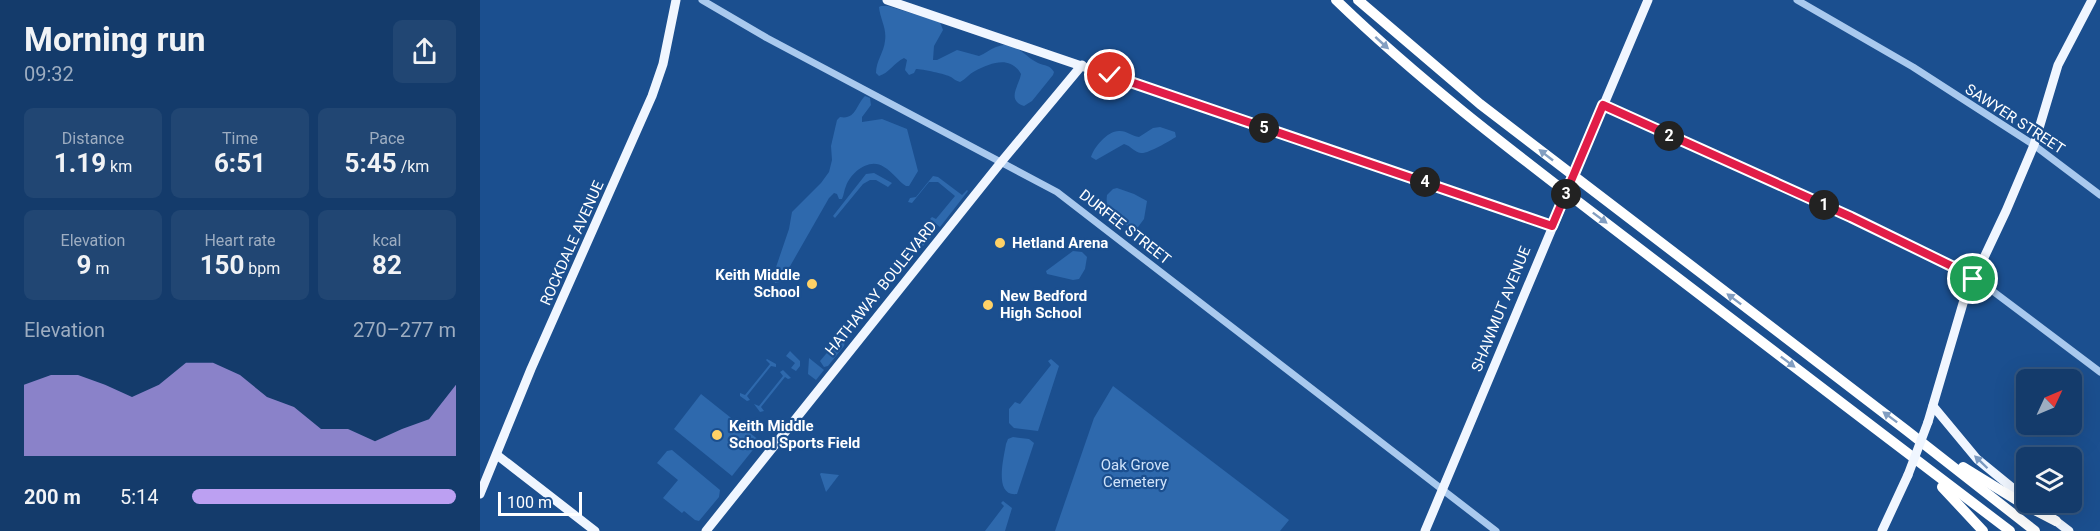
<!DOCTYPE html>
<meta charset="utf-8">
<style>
:root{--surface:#143b6b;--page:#214673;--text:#f1f3f6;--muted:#9dadc1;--line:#33557e;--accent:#bca0f2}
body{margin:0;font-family:Roboto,sans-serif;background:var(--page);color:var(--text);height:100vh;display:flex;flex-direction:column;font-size:22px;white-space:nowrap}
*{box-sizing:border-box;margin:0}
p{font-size:20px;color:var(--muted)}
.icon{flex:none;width:33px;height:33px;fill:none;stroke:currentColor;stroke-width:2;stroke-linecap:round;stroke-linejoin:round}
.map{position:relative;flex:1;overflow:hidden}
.panel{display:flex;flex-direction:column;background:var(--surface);width:480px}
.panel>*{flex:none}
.needle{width:39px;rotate:46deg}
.fabs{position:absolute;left:1536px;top:369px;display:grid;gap:12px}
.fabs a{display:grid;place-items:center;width:66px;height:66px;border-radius:9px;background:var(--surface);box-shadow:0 6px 24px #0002,0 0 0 2px var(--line);font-size:30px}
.scale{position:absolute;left:18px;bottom:15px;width:84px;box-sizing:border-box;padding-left:6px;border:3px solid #fff;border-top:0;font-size:16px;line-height:21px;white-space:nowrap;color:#fff;-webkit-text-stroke:4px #1b4f8f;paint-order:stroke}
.pin{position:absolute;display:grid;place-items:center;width:51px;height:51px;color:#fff;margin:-26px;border:3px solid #fff;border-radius:50%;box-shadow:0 2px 6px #0007}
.km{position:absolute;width:30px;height:30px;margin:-15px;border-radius:50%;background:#222;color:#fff;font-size:16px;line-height:30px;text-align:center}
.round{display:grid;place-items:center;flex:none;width:63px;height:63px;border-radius:9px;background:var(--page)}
.head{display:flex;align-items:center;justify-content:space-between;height:102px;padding:0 24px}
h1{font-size:33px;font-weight:700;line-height:45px}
.stats{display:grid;grid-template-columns:repeat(3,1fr);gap:9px;height:102px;padding:6px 24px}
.stats div{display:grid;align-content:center;border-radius:9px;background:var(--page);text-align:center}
.stats b{font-size:26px;font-weight:700}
.stats small{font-size:16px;font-weight:400}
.stats p{font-size:16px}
.chart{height:168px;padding:12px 24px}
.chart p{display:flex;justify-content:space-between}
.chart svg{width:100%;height:108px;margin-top:6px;fill:var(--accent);opacity:.7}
ul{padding:0 24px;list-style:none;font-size:20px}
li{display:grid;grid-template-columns:96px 72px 1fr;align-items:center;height:45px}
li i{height:15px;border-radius:8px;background:var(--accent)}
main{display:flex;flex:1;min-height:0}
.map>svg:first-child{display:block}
.green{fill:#2e69ad}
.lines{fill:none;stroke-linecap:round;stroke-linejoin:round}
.minor{stroke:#a9c9ee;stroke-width:7}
.major{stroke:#f0f6ff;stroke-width:9}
.highway{stroke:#fff;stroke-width:10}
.major-bridge{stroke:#f0f6ff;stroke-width:9}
.oneway{fill:#829ec1}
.oneway2{fill:#7b9ac1}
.route-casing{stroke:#fff;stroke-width:12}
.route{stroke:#e11d48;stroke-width:8}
.poi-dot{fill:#ffd166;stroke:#1b4f8f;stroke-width:2}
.labels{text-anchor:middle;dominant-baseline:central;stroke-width:4.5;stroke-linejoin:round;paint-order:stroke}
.street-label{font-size:15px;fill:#fff;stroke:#1b4f8f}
.poi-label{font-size:15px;font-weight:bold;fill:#fff;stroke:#1b4f8f;text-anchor:start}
.park-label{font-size:15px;fill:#cfe3fa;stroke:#1b4f8f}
</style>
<main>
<section class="panel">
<div class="head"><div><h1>Morning run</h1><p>09:32</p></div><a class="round"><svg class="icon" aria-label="share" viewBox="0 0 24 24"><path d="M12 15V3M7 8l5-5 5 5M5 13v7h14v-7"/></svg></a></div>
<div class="stats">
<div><p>Distance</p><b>1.19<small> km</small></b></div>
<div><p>Time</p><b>6:51</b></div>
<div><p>Pace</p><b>5:45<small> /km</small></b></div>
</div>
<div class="stats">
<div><p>Elevation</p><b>9<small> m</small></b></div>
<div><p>Heart rate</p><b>150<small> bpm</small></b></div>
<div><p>kcal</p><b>82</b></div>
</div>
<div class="chart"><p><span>Elevation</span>270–277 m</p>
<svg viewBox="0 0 160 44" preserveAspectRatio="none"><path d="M0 44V15L10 11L20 11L30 15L40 20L50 15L60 6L70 6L80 11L90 20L100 24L110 33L120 33L130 38L140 33L150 29L160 15V44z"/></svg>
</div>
<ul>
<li><b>200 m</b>5:14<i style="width:100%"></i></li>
</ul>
</section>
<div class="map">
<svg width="1620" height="531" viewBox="0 0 1620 531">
<rect width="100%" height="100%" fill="#1b4f8f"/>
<!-- green -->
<g class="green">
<path d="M401,6H408L460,22L463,30L454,46L453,60H457L477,50L499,56C505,54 510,49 516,47C535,39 543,56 558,63C565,66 570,65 574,72L573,75L552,101L544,106C526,100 539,86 541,74C530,55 511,63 495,71C489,74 486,79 480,82C476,81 474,79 471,77C466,74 442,69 436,69L434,73L429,75L425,70L427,60L424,58C414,63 409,73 399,76L396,73C396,61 404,52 405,41C407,28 400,19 399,7Z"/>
<path d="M385,96L390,98L391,105L382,117V122L402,119L427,129L438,171L429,186H426C418,181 413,172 404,167C390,157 371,172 366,186C364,190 364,195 362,199H359L357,194L354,193L349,198L305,275L300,282L295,283L293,276L309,229L312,212L341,183L349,172L352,160L351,146L357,120L360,117C376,120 376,105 385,96Z"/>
<path d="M680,127L695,132L696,137C689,141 668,154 661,153C654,152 651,146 644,144L616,160L611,157C614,147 628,130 640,131C647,131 652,136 659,137L673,128Z"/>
<polygon points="394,173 412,183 408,187 396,180 390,180 383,184 355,218 353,216 386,174"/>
<polygon points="453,176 458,177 482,195 487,190 488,191 460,227 450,219 452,217 456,219 475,196 458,182 449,182 432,203 428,202 430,198 436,197"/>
<path d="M637,188L654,194L667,201L664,219L658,227C640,228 624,213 627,195L633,189Z"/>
<polygon points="446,227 454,234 443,246 440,243 446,235 441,230"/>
<polygon points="593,251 602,252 607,257 605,269 599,279 593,280 567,274 566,271"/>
<polygon points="368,328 364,346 348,366 344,367 340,361"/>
<polygon points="310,351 320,361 320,366 316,371 311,368 315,363 306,356"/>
<polygon points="329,358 344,370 336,380 328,374"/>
<polygon points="287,359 296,364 296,367 291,366 267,396 270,400 267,401 260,396 260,393 265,395 290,364 286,360"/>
<polygon points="571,359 579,366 558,431 534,428 529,423 529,409 535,402 540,404 571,365 568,361"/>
<polygon points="303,370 311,378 308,379 305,377 281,407 284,411 280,412 274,404 279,406 303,376 300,372"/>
<polygon points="633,386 809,520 800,531 575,531 614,418"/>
<polygon points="221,394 280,441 252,476 194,429"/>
<path d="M533,437L549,439L554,443L537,494C513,497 524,457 526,444L528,439Z"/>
<polygon points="192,450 240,490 239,497 219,521 215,520 204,511 202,513 183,498 198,480 177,463 187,451"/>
<polygon points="341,473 359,475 346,492 340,474"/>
<polygon points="523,501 532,508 525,531 505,531 524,506 521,503"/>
</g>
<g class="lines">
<!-- minor -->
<g class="minor">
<polyline points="222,0 287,38 577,192 1016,531"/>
<polyline points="1317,0 1433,67 1554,145 1620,195"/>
<polyline points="1123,105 1371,217 1494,277 1620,372"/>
</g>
<!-- major -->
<g class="major">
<polyline points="407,0 1072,226"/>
<polyline points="1097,168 1168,0"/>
<polyline points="1453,406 1497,459 1546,499"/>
<polyline points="1448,422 1484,300 1526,211 1554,145 1578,65 1612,0"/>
<polyline points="17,455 115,531"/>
<polyline points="0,494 51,369 172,96 183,64 196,0"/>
<polyline points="1572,518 1589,531"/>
<polyline points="226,531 522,161 602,65"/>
<polyline points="945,531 1084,200"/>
<polyline points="1402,531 1428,475"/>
</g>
<!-- highway -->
<g class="highway">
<path d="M856,0C946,87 1048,163 1147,239C1275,337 1402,434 1530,531"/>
<polyline points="878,0 1000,104 1426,430 1555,531"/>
<polyline points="1483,467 1543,504 1576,521"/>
<polyline points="1462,487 1503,531"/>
</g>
<!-- major-bridge -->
<g class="major-bridge">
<polyline points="1084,200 1097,168"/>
<polyline points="1428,475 1448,422"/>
</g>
</g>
<!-- one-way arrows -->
<defs><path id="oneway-solid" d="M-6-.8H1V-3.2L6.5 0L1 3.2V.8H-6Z" transform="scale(1.5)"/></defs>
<g class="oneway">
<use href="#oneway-solid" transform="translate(902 43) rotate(42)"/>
<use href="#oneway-solid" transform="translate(1066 155) rotate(-142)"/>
<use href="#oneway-solid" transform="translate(1120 218) rotate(37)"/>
<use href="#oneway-solid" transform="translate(1254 299) rotate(-143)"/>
<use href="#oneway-solid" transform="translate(1308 362) rotate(37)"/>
<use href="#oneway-solid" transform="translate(1410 417) rotate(-143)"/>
</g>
<use class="oneway2" href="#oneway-solid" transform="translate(1501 462) rotate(-136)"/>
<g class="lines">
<defs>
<polyline id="route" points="630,75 1072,226 1123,105 1371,217 1494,277 1493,279"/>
</defs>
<!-- route casing -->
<use href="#route" class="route-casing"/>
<!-- route -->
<use href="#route" class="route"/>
</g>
<!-- markers -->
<g class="poi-dot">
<circle cx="520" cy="243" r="6"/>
<circle cx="332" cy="284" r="6"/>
<circle cx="508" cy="305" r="6"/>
<circle cx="237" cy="435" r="6"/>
</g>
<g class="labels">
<!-- street labels -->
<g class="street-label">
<text transform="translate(1535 119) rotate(33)">SAWYER STREET</text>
<text transform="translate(645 227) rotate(38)">DURFEE STREET</text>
<text transform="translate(92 243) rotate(-66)">ROCKDALE AVENUE</text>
<text transform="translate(401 288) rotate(-51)">HATHAWAY BOULEVARD</text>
<text transform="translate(1021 309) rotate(-68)">SHAWMUT AVENUE</text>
</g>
<!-- poi labels -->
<g class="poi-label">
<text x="532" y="243">Hetland Arena</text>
<text x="320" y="275" text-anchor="end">Keith Middle<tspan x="320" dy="17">School</tspan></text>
<text x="520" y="296">New Bedford<tspan x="520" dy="17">High School</tspan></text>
<text x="249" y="426">Keith Middle<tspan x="249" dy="17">School Sports Field</tspan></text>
</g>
<!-- park labels -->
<g class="park-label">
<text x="655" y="465">Oak Grove<tspan x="655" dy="17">Cemetery</tspan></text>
</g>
</g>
</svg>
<div class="fabs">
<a><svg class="needle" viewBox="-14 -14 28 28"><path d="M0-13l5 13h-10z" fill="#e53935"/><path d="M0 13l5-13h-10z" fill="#9dadc1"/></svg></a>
<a><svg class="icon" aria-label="layers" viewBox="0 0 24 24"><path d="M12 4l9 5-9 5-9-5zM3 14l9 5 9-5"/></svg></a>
</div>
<div class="scale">100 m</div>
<div class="pin" style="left:1493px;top:279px;background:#1e9e55"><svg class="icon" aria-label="arrive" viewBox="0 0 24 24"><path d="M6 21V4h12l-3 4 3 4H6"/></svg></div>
<div class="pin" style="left:630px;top:75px;background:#d93025"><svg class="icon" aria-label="check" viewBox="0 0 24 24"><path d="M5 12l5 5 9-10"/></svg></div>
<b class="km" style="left:1344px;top:205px">1</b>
<b class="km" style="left:1189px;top:136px">2</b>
<b class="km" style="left:1086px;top:194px">3</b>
<b class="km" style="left:945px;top:182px">4</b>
<b class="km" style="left:784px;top:128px">5</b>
</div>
</main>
